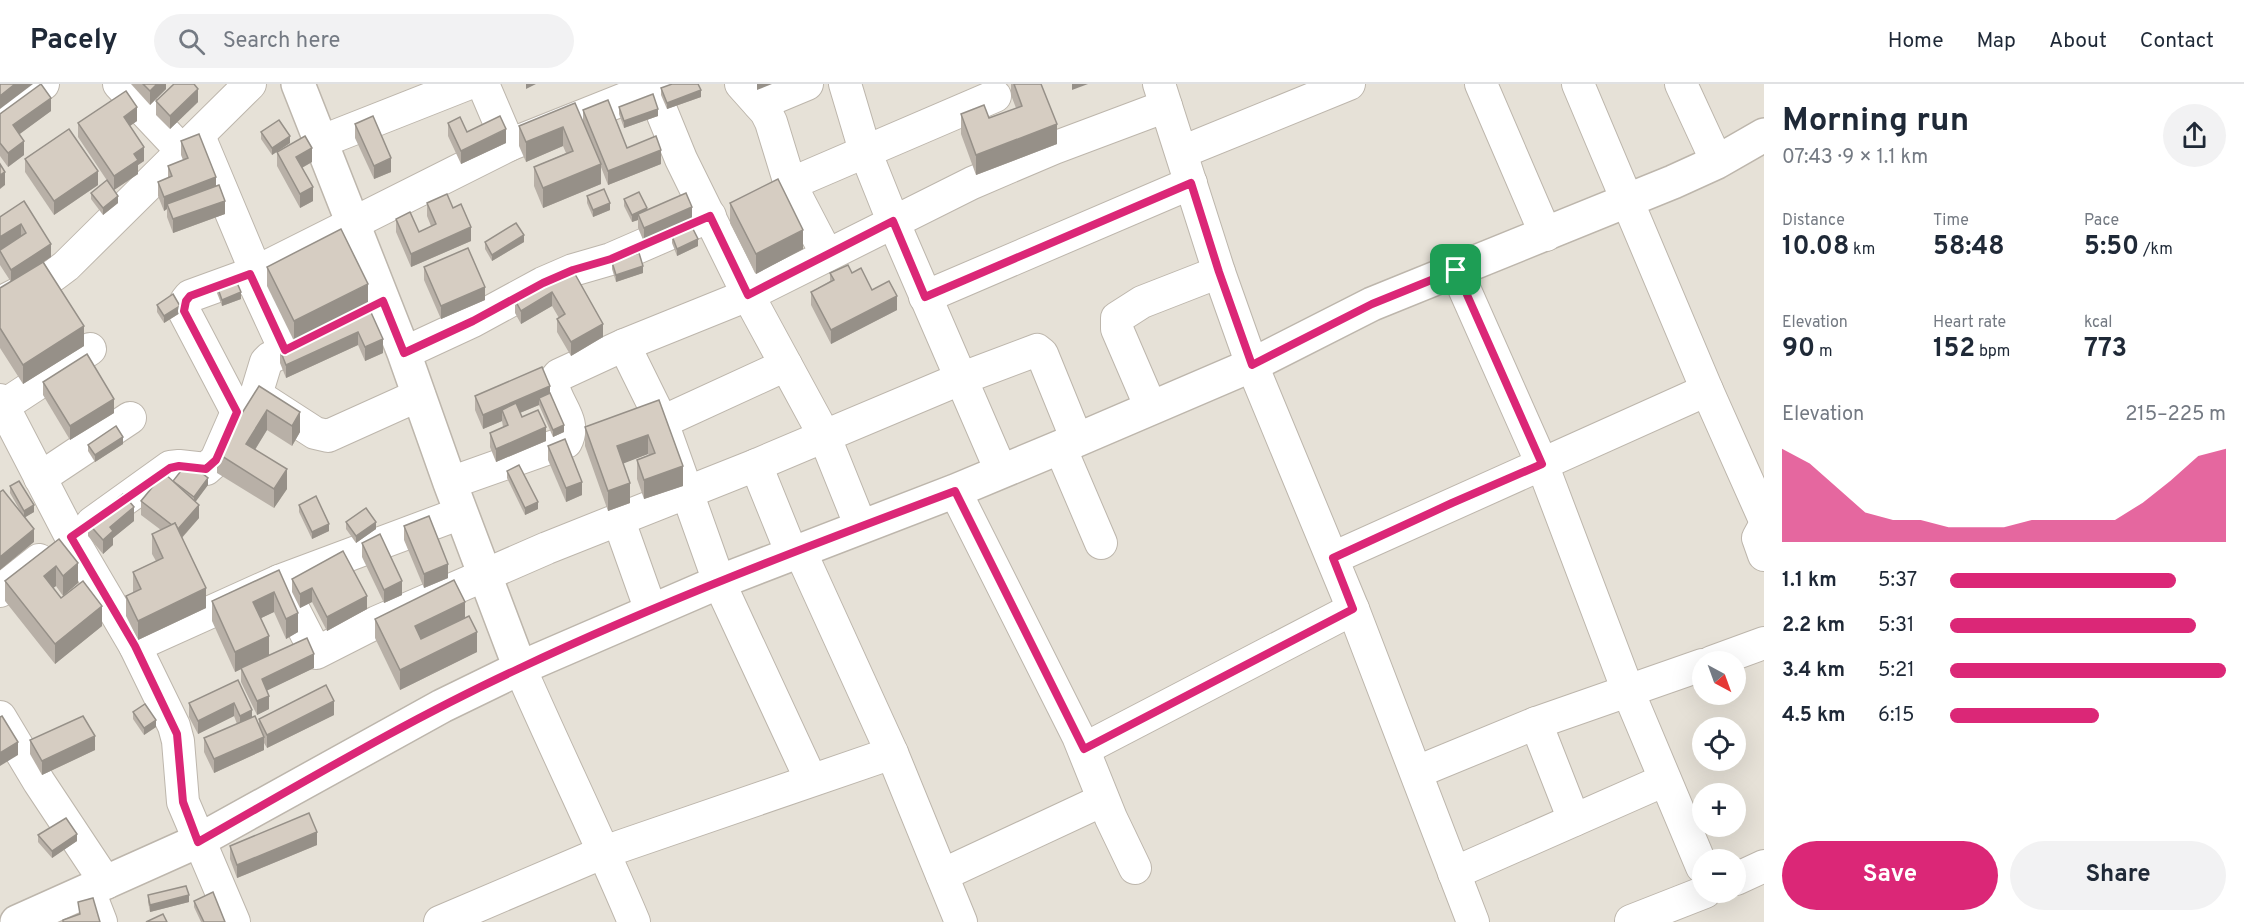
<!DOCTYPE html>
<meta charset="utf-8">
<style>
:root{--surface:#fff;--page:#f2f2f3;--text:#1f2937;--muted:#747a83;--line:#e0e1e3;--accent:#db2777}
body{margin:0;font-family:Overpass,sans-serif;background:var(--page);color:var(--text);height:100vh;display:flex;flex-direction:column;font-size:22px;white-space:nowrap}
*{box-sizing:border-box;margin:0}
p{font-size:20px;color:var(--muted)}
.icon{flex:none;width:33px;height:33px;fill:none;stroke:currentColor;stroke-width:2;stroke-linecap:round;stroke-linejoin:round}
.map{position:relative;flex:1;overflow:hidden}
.panel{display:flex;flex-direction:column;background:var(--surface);width:480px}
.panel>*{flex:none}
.needle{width:39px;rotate:139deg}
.fabs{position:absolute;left:1692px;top:567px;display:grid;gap:12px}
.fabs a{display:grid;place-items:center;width:54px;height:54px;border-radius:50%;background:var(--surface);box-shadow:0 6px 24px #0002;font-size:30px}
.pin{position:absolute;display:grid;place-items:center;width:51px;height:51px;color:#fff;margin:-26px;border-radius:12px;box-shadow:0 3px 9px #0006}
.round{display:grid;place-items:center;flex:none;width:63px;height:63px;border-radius:32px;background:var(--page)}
.head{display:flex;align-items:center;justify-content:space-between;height:102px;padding:0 18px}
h1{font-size:33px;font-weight:700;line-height:45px}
.stats{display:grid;grid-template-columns:repeat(3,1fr);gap:9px;height:102px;padding:6px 18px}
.stats div{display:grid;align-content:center}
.stats b{font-size:26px;font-weight:700}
.stats small{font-size:16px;font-weight:400}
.stats p{font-size:16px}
.chart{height:168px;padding:12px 18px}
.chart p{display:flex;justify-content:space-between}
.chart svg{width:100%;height:108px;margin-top:6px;fill:var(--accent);opacity:.7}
.button{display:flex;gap:12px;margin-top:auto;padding:12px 18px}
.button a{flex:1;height:69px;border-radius:36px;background:var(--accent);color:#fff;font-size:24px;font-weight:700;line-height:69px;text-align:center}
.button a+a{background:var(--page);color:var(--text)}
ul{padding:0 18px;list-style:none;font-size:20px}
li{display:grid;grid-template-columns:96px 72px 1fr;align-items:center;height:45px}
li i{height:15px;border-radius:8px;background:var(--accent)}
header{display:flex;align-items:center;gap:36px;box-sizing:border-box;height:84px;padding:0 30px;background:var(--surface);border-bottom:2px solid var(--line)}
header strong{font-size:28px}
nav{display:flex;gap:33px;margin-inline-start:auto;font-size:21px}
.search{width:420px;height:54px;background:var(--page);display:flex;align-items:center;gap:15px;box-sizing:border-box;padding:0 21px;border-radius:33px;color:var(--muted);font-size:22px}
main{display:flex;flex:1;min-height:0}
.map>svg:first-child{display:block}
.residential{fill:#e6e1d7;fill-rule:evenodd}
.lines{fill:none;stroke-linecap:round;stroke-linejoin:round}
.minor-casing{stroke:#bdb6ac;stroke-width:34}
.tertiary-casing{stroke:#bdb6ac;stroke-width:36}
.minor{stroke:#fff;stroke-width:32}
.tertiary{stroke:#fff;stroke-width:33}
.wall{fill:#b8b0a7}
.shaded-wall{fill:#969088}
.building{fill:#d6cdc2;stroke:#969088;stroke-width:1.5}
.route-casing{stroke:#fff;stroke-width:12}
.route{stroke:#db2777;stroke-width:8}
</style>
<header>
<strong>Pacely</strong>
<div class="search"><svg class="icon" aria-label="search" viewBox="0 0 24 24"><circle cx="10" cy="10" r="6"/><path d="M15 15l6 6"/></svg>Search here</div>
<nav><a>Home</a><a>Map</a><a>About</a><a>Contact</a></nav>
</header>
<main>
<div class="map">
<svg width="1764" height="838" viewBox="0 0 1764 838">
<rect width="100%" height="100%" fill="#f3efe9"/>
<!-- residential -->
<path class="residential" d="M0,0H1764V838H0ZM1702,578H1736V610H1702ZM1702,644H1736V676H1702ZM1702,710H1736V742H1702ZM1702,776H1736V808H1702Z"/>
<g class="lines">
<defs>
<g id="minor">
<polyline points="119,0 183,68"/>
<polyline points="483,0 509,61"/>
<polyline points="741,0 766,28 771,38 790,100 827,171"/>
<polyline points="845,0 865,67 893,137 1001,387"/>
<polyline points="1159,0 1219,188 1252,281 1353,525 1473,838"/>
<polyline points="1481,0 1546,151"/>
<polyline points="1578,0 1707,306 1764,434"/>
<polyline points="1681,0 1717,78"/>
<polyline points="652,4 681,75 748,211 824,351 861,443"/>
<polyline points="759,20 807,0"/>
<polyline points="0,29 43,0"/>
<polyline points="199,52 256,188"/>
<polyline points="320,58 467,0"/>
<polyline points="1182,68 1349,0"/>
<polyline points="790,100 995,12"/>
<polyline points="1456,186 1542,380 1628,607 1702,783"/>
<polyline points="250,190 285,266"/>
<polyline points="925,213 1191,99"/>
<polyline points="0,219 54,191 66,182 250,0"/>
<polyline points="624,261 662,338 719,498 811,696"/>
<polyline points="404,269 473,237 543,199 573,186 611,175 710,132"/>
<polyline points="0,316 71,453 135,562 174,642 178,657 183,718 234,838"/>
<polyline points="264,316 315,349 328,352 419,311"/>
<polyline points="3,322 90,265"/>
<polyline points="1151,324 1117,245 1117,234 1142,218 1219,188"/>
<polyline points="237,328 184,227 186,217 190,212 256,188 509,61 662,0"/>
<polyline points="662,338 786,281"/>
<polyline points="1060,363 1101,459"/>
<polyline points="756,381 792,470"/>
<polyline points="40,394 130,334"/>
<path d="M450,399L566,358C577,337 557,322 553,301L554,297L559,291L624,261L748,211L972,99L1054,64L1166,22"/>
<polyline points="955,407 1078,652 1111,734 1135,784"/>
<polyline points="619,437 651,527"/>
<polyline points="92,439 170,383 179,382 206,385 216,376 237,328 256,311 266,278 270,274 383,217"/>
<polyline points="1764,443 1758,454 1764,471"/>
<polyline points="800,467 892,669 961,838"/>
<polyline points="1333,474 1707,306"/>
<polyline points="279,497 461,429"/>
<polyline points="0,507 39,476"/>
<polyline points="135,562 279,497 316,569 377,538 547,464 756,381 960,295 1037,266 1042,270 1077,356"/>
<polyline points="1712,578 1764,559"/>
<path d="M520,584C557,669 598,752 634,838"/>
<polyline points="0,633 39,698 106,799"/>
<polyline points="1536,639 1574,736"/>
<polyline points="1084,665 1353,525"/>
<polyline points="1417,688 1536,639 1702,581"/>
<polyline points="1454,789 1665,696"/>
<polyline points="942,791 1103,716"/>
<polyline points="1736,795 1764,782"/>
<polyline points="89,807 101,838"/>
<polyline points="1631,837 1705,808"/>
<polyline points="440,838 604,768 892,669"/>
</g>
<g id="tertiary">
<polyline points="298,0 404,269 450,399 520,584"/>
<polyline points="17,838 198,757 442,622 520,584 719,498 955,407 1077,356 1252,281 1372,220 1673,98 1717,78 1764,51"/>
</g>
</defs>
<!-- minor casing -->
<use href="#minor" class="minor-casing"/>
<!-- tertiary casing -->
<use href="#tertiary" class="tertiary-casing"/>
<!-- minor -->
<use href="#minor" class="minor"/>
<!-- tertiary -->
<use href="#tertiary" class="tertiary"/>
</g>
<!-- wall -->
<g class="wall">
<polygon points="131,0 166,0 166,5 150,21"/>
<polygon points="1011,0 1041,0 1057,60 976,91 961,50 961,30 989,34 1016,24 1011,11"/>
<polygon points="661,4 701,13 667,25 661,11"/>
<polygon points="156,17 198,18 170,45 156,31"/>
<polygon points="619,23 658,32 624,44 619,30"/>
<polygon points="583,26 627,64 661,80 608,101 601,83 601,100 543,124 534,102 534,83 566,69 563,62 526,78 519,62 519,42 583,38"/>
<polygon points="51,27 19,50 24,71 8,83 0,72 0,30"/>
<polygon points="137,37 130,42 144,77 138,81 138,90 114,106 118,119 103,131 91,115 91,109 110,101 78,53 78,39"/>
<polygon points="448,39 467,48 506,59 461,80 448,52"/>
<polygon points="355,40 391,88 374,95 355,54"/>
<polygon points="261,48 290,59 272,71 261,55"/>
<polygon points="181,57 216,102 225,130 173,149 167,133 167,125 164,127 158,112 158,98 168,94 168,82 183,76 181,71"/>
<polygon points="277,68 312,78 302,84 313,117 300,124 277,82"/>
<polygon points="25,75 98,101 54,131 25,88"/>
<polygon points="587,112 610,126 593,133 587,119"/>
<polygon points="624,115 647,126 692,137 644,158 638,144 638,136 632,138 624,122"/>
<polygon points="24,117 51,173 44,178 84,262 23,300 0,264 0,204 11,198 0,181 0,133"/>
<polygon points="427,119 453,124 471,157 411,183 396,148 396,135 419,148 431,142 427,132"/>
<polygon points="730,119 803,165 756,190 730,139"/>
<polygon points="672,152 698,162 677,172 672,159"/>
<polygon points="485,158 524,158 492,177 485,165"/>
<polygon points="612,178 643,189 616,198 612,185"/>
<polygon points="267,183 368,220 294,257 267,202"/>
<polygon points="424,183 485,216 441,235 424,196"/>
<polygon points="571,183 603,253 571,272 557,248 557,235 559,234 552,222 521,240 515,229 515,216"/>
<polygon points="830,189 852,189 897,226 831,260 811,221 811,208 830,197"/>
<polygon points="217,202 241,215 222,222 217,209"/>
<polygon points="157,221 180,229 164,239 157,228"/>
<polygon points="369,224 383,269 365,277 358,261 286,294 280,279 280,266"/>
<polygon points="43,298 114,329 70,356 43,311"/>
<polygon points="259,302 300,348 292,362 267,346 255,366 287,405 274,424 217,389 217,369"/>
<polygon points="550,309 564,348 553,353 539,321 520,329 522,333 546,357 496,378 490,363 490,349 503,343 502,337 483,345 475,326 475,312"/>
<polygon points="659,316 683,402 644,415 637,395 637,376 649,371 648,370 623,379 630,419 608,427 585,362 585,343"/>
<polygon points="123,360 95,378 88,367 88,361"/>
<polygon points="548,362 582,411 566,418 548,376"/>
<polygon points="507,387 538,425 525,431 507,394"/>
<polygon points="173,397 208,401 195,417 199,434 182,454 206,524 138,556 126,532 126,512 133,509 133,488 156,477 152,470 152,450 161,446 141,431 141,417"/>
<polygon points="10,402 34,428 25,433 34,458 22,430 10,409"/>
<polygon points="299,421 329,447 312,455 299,428"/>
<polygon points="134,437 113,454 113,461 103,470 88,452 88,439"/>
<polygon points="346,438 376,445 356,459 346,445"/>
<polygon points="404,442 448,494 424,504 404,456"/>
<polygon points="59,455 78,499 63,512 56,502 53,504 61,514 102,542 55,580 5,517 5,497"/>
<polygon points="362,459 402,511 384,519 362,473"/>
<polygon points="279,486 298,548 286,555 274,528 261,534 269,571 314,584 267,606 269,625 257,631 241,598 241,585 235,588 212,537 212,517"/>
<polygon points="292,495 367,525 327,547 312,518 300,524 292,508"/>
<polygon points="375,535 477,568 400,606 375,554"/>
<polygon points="238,596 252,633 259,641 259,635 334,631 267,664 264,659 264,666 214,689 204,668 204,654 237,640 234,632 198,650 189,633 189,619"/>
<polygon points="133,628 156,643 144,651 133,635"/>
<polygon points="30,656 95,666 42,691 30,670"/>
<polygon points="38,751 77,757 52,774 38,758"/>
<polygon points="317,761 237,794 230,775 230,762"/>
<polygon points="148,811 189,818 150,828 148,818"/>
<polygon points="194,817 225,838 201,838 194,823"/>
</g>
<!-- shaded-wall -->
<g class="shaded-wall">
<polygon points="15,0 33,0 0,25 0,12"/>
<polygon points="157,0 166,0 166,5 150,21 150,7"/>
<polygon points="526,0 536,0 526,5"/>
<polygon points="757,0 772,0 757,6"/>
<polygon points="1072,0 1088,0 1072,6"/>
<polygon points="198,5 198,18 170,45 170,32"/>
<polygon points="701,6 701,13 667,25 667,19"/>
<polygon points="51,14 51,27 13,55 13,41"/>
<polygon points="137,23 137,37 124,46 124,33"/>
<polygon points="658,25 658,32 624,44 624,37"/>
<polygon points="1057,40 1057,60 976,91 976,71"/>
<polygon points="563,43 563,62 526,78 526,58"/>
<polygon points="506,45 506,59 461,80 461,67"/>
<polygon points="290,52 290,59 272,71 272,64"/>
<polygon points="24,57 24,71 8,83 8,69"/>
<polygon points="144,63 144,77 138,81 138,90 114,106 114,92 134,70"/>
<polygon points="312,64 312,78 296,87 296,73"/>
<polygon points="661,66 661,80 608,101 608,87"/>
<polygon points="391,74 391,88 374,95 374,82"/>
<polygon points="601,80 601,100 543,124 543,104"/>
<polygon points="98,87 98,101 54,131 54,117"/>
<polygon points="5,88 5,101 0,105 0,91"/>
<polygon points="216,93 216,106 167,120 167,125 164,127 164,113"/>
<polygon points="313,103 313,117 300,124 300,110"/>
<polygon points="118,112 118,119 103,131 103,124"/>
<polygon points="225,117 225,130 173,149 173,135"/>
<polygon points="610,119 610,126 593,133 593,126"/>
<polygon points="692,123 692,137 644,158 644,144"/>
<polygon points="647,124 647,131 638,130 638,136 632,138 632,131"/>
<polygon points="21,140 21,153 0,167 0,153"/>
<polygon points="471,143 471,157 411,183 411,170"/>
<polygon points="803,146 803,165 756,190 756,170"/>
<polygon points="524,151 524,158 492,177 492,171"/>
<polygon points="698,155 698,162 677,172 677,165"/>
<polygon points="51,160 51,173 11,199 11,186"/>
<polygon points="643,182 643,189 616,198 616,191"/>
<polygon points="368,200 368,220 294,257 294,237"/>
<polygon points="485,203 485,216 441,235 441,222"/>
<polygon points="241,208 241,215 222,222 222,216"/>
<polygon points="552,208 552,222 521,240 521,227"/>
<polygon points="897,212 897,226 831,260 831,246"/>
<polygon points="180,222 180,229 164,239 164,232"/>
<polygon points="603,240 603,253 571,272 571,258"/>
<polygon points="84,242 84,262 23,300 23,281"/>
<polygon points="358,248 358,261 286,294 286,281"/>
<polygon points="383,255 383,269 365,277 365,263"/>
<polygon points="550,302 550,316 539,314 539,321 505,335 502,326 502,337 483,345 483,331"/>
<polygon points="114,315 114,329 70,356 70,342"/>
<polygon points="267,326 267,346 246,380 246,360"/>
<polygon points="300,328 300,348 292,362 292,342"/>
<polygon points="564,341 564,348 553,353 553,346"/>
<polygon points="546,343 546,357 496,378 496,365"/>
<polygon points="648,351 648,370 617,382 617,362"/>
<polygon points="123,353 123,360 95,378 95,371"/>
<polygon points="683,382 683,402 644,415 644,396"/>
<polygon points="287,385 287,405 274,424 274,405"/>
<polygon points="208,394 208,401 194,420 194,413"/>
<polygon points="582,398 582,411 566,418 566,404"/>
<polygon points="630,399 630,419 608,427 608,407"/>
<polygon points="538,418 538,425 525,431 525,424"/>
<polygon points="34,421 34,428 24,434 24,427"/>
<polygon points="199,421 199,434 177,459 177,445"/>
<polygon points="134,423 134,437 113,454 113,461 103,470 103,456 110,443"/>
<polygon points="376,438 376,445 356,459 356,452"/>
<polygon points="329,440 329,447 312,455 312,448"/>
<polygon points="34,445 34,458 0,486 0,473"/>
<polygon points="78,479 78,499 63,512 63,492"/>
<polygon points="448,480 448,494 424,504 424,490"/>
<polygon points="56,482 56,502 44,511 44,492"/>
<polygon points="402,497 402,511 384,519 384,506"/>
<polygon points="206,504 206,524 138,556 138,537"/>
<polygon points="312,504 312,518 300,524 300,510"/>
<polygon points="274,508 274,528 253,538 253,518"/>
<polygon points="367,512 367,525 327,547 327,533"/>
<polygon points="465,518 465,538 415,562 415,542"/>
<polygon points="102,522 102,542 55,580 55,560"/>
<polygon points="298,529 298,548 286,555 286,535"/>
<polygon points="477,548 477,568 400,606 400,586"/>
<polygon points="269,552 269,572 235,588 235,568"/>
<polygon points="314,570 314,584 262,609 262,595"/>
<polygon points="269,612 269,625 257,631 257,617"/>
<polygon points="334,617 334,631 267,664 267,651"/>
<polygon points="234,619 234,632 198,650 198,637"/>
<polygon points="252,626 252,640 240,646 240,632"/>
<polygon points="156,636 156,643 144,651 144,644"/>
<polygon points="95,652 95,666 42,691 42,677"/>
<polygon points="264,653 264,666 214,689 214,675"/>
<polygon points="18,658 18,671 0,682 0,669"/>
<polygon points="317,748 317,761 237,794 237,781"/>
<polygon points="77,750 77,757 52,774 52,767"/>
<polygon points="189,811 189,818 150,828 150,821"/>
</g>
<!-- building -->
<g class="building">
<polygon points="0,0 15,0 0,12"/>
<polygon points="41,0 51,14 13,41 24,57 8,69 0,59 0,30"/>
<polygon points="143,0 157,0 150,7"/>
<polygon points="174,0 194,0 198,5 170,32 156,17"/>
<polygon points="672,0 698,0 701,6 667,19 661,4"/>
<polygon points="1014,0 1041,0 1057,40 976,71 961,30 984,21 989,34 1022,22"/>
<polygon points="126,7 137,23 124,33 144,63 134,70 138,76 114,92 78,39"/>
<polygon points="653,10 658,25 624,37 619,23"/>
<polygon points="608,16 627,64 656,52 661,66 608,87 583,26"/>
<polygon points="575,19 601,80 543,104 534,83 573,67 563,43 526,58 519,42"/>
<polygon points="373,32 391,74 374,82 355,40"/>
<polygon points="500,32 506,45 461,67 448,39 460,33 467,48"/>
<polygon points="279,36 290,52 272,64 261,48"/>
<polygon points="69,45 98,87 54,117 25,75"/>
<polygon points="199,50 216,93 164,113 158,98 172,92 168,82 188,74 181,57"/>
<polygon points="305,52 312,64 296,73 313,103 300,110 277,68"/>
<polygon points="0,80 5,88 0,91"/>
<polygon points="778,95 803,146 756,170 730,119"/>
<polygon points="107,96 118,112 103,124 91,109"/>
<polygon points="219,101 225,117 173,135 167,120"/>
<polygon points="604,105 610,119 593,126 587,112"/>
<polygon points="639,108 647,124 632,131 624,115"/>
<polygon points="686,109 692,123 644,144 638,130"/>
<polygon points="447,110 453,124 461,120 471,143 411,170 396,135 410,128 419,148 436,140 427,119"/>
<polygon points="24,117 51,160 11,186 0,167 0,166 26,149 21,140 0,153 0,133"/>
<polygon points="516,139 524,151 492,171 485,158"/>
<polygon points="692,143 698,155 677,165 672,152"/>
<polygon points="341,145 368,200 294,237 267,183"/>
<polygon points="468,164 485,203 441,222 424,183"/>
<polygon points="639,169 643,182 616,191 612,178"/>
<polygon points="43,178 84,242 23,281 0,244 0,204"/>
<polygon points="848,181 852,189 861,184 872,206 889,197 897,212 831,246 811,208 834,196 830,189"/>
<polygon points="571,183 603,240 571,258 557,235 565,230 552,208 521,227 515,216"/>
<polygon points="235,194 241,208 222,216 217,202"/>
<polygon points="173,210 180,222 164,232 157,221"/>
<polygon points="369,224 383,255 365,263 358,248 286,281 280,266"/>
<polygon points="87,270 114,315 70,342 43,298"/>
<polygon points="542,283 550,302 483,331 475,312"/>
<polygon points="259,302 300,328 292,342 267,326 246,360 287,385 274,405 217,369"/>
<polygon points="550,309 564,341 553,346 539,314"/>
<polygon points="659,316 683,382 644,396 637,376 655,369 648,351 617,362 630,399 608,407 585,343"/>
<polygon points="516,319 522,333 538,326 546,343 496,365 490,349 508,341 502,326"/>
<polygon points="116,342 123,353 95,371 88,361"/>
<polygon points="565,355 582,398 566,404 548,362"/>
<polygon points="188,378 208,394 194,413 173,397"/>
<polygon points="519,381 538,418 525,424 507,387"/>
<polygon points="164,389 199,421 178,445 175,439 172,441 141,417"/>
<polygon points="19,397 34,421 24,427 10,402"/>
<polygon points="3,406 34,445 0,473 0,408"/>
<polygon points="123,410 134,423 110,443 113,447 103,456 88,439"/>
<polygon points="316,412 329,440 312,448 299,421"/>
<polygon points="366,424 376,438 356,452 346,438"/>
<polygon points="429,432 448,480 424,490 404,442"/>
<polygon points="175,439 206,504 138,537 126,512 141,505 133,488 163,474 152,450"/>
<polygon points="380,450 402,497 384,506 362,459"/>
<polygon points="59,455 78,479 63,492 56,482 44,492 61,514 83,497 102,522 55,560 5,497"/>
<polygon points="343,467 367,512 327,533 312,504 300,510 292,495"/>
<polygon points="279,486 298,529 286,535 274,508 253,518 269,552 235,568 212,517"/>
<polygon points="454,496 465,518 415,542 421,555 469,532 477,548 400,586 375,535"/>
<polygon points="307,554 314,570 262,595 269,612 257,617 241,584"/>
<polygon points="238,596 252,626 240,632 234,619 198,637 189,619"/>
<polygon points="326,601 334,617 267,651 259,635"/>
<polygon points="145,620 156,636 144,644 133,628"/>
<polygon points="2,632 18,658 0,669 0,633"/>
<polygon points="83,632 95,652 42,677 30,656"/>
<polygon points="255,632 264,653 214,675 204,654"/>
<polygon points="309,729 317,748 237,781 230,762"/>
<polygon points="66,734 77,750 52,767 38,751"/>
<polygon points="186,802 189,811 150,821 148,811"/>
<polygon points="213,808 225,838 204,838 194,817"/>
<polygon points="93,814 100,838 63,838 63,836 80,830 78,818"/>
<polygon points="163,830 167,838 146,838"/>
</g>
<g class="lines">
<defs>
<path id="route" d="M1191,99L1219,188L1252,281L1372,220L1456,186L1542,380L1452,419L1333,474L1353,525L1084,665L955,407C808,462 660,518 518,585C408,636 304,698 198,758L183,718L177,650L135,562L71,453L170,384L179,382L206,385L216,376L237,328L184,227L186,217L190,212L250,190L285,266L383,217L404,269L473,237L543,199L573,186L611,175L710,132L748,211L893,137L925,213Z"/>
</defs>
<!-- route casing -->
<use href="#route" class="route-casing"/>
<!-- route -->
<use href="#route" class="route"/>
</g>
</svg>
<div class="fabs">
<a><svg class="needle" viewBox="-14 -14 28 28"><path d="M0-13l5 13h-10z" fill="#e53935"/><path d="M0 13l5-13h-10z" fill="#747a83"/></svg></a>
<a><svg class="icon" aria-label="locate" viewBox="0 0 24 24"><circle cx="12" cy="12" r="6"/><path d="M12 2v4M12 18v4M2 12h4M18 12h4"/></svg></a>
<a>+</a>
<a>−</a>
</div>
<div class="pin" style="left:1456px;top:186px;background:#1e9e55"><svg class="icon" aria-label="arrive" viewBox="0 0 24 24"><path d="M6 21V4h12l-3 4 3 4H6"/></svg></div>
</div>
<section class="panel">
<div class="head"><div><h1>Morning run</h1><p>07:43 · 9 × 1.1 km</p></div><a class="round"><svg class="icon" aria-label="share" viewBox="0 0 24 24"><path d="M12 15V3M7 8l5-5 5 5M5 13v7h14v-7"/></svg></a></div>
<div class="stats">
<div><p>Distance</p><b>10.08<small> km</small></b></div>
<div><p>Time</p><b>58:48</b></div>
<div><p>Pace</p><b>5:50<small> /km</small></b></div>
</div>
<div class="stats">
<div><p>Elevation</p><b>90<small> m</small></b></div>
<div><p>Heart rate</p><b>152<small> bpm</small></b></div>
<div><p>kcal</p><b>773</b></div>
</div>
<div class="chart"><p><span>Elevation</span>215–225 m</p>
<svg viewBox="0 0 160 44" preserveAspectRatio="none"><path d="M0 44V6L10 12L20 22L30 32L40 35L50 35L60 38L70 38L80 38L90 35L100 35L110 35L120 35L130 28L140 19L150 9L160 6V44z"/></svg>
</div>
<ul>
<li><b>1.1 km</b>5:37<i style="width:82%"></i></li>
<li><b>2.2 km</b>5:31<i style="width:89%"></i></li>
<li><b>3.4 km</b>5:21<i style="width:100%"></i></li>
<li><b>4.5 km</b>6:15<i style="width:54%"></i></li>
</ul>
<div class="button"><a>Save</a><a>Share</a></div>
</section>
</main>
